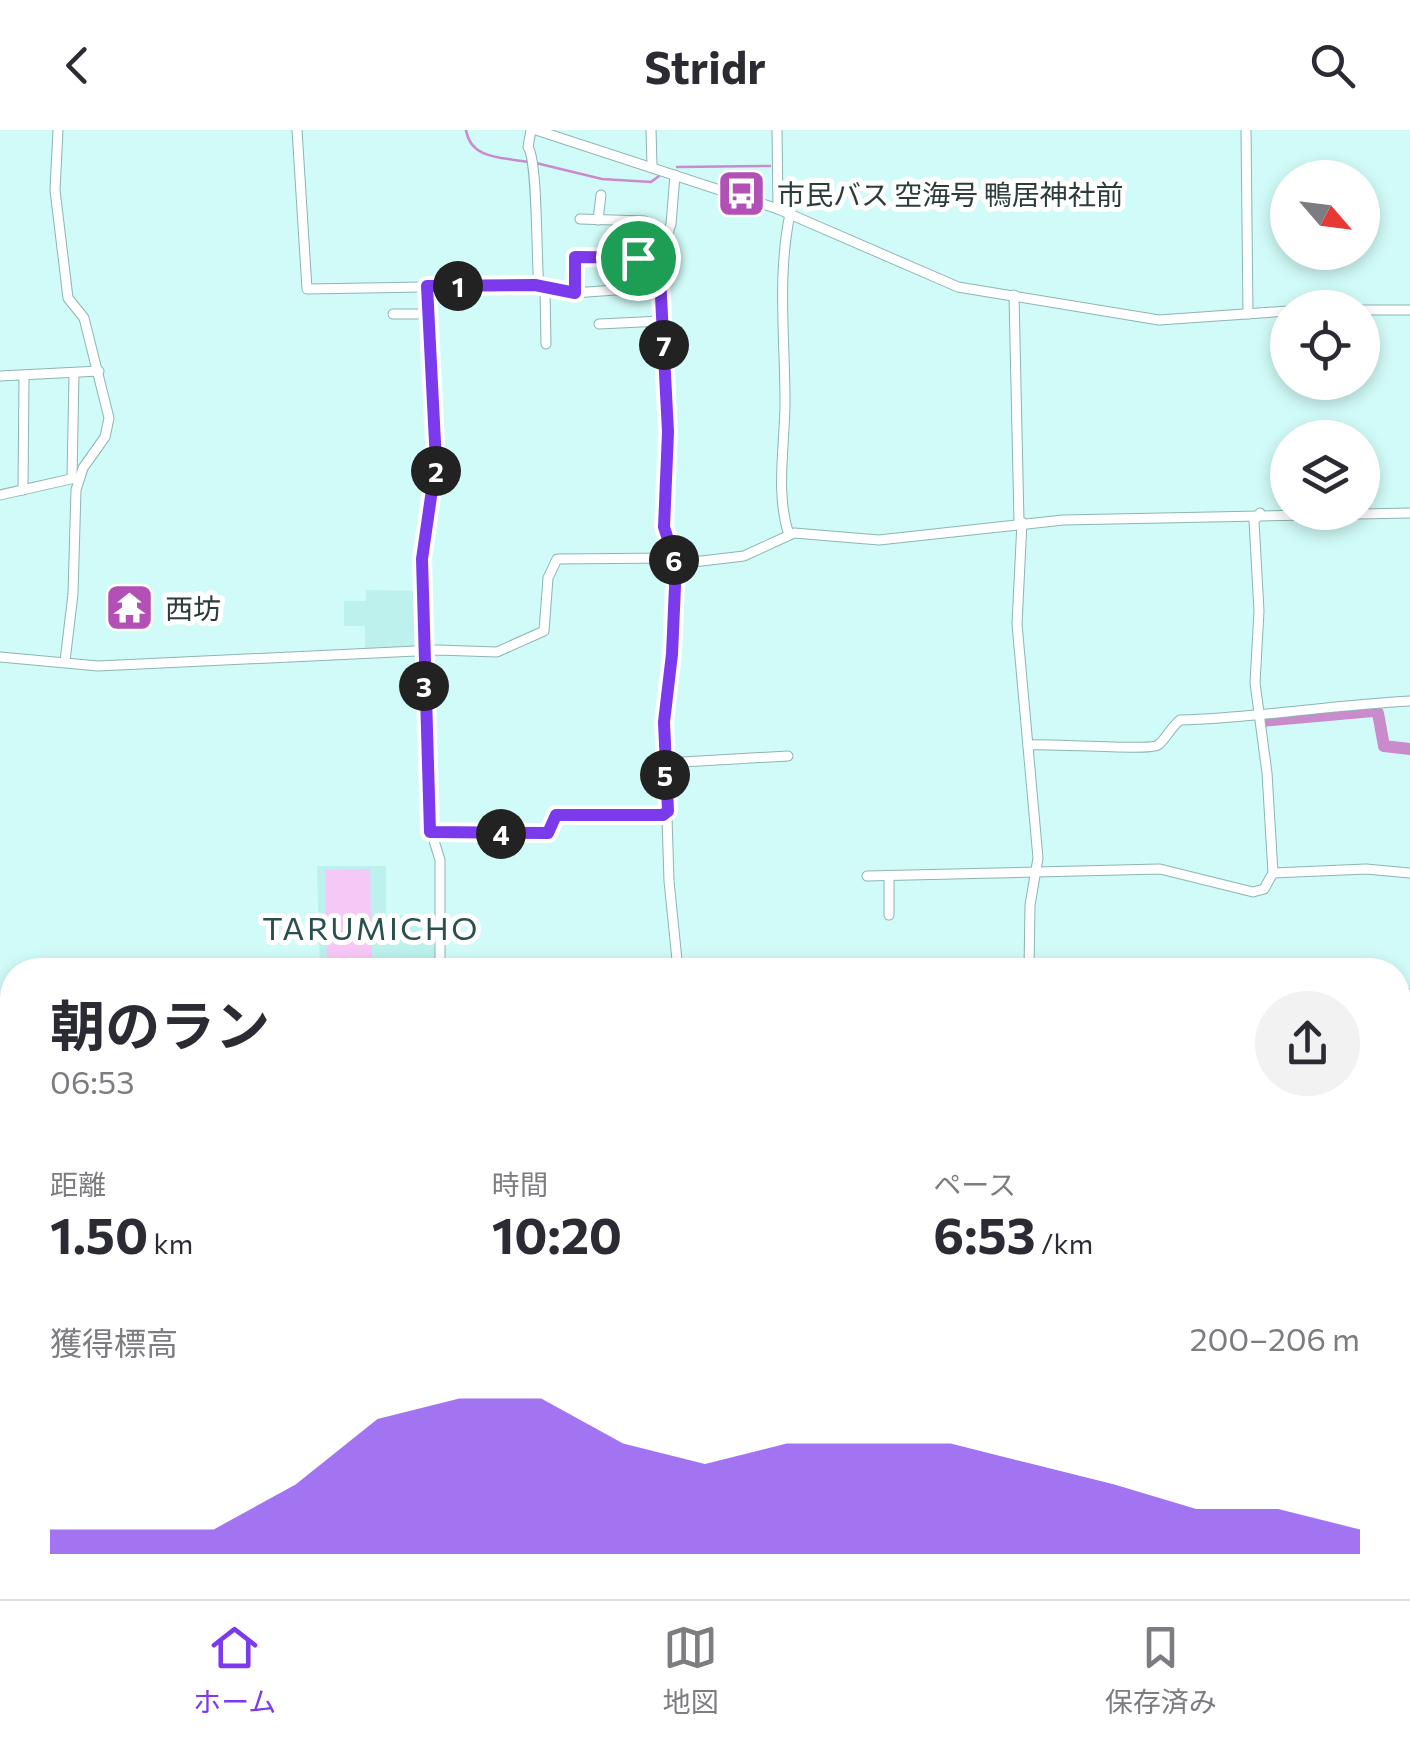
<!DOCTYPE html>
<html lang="ja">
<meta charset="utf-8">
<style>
:root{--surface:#fff;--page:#f2f2f3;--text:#2b2b33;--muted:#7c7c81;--line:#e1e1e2;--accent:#7c3aed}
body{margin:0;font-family:Commissioner,"Noto Sans JP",sans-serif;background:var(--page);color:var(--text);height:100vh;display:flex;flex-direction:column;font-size:38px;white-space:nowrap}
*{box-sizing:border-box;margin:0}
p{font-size:32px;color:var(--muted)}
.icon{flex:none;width:55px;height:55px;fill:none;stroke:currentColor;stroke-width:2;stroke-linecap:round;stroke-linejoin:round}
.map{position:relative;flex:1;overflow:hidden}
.drawer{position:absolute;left:0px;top:828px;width:1410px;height:642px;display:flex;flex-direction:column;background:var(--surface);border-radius:40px 40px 0 0;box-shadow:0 5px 15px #0003}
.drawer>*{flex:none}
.needle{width:65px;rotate:118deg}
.tools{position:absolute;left:1270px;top:30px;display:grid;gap:20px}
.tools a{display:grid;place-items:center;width:110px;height:110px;border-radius:50%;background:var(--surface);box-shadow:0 5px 15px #0003;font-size:50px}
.pin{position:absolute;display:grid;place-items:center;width:85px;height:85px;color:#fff;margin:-42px;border:5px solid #fff;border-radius:50%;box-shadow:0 2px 10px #0007}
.km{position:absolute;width:50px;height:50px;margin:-25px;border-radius:50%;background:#222;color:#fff;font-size:28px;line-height:50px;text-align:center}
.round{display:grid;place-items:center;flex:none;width:105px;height:105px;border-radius:52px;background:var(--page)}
.summary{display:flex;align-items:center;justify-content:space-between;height:170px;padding:0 50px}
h1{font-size:55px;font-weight:700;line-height:75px}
.stats{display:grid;grid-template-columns:repeat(3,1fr);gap:15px;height:170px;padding:10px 50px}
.stats div{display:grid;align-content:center}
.stats b{font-size:50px;font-weight:700}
.stats small{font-size:28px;font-weight:400}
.stats p{font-size:28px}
.chart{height:280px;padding:20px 50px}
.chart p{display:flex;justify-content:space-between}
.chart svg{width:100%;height:180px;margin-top:10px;fill:var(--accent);opacity:.7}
header{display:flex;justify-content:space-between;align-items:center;height:130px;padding:0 50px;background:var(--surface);font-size:45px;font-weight:700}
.menu{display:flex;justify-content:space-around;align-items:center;height:140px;border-top:2px solid var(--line);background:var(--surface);font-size:28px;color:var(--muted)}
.menu a{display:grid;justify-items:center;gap:5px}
.menu .current{color:var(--accent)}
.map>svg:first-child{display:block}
.built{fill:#bcf1ed}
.green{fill:#f6c8f6}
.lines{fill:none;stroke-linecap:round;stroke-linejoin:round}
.stream{stroke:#cb8acc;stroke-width:2.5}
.river{stroke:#cb8acc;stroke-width:12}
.street-casing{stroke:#8db5b2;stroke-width:11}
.primary-casing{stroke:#fff;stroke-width:16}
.street{stroke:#fff;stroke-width:9}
.primary{stroke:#a0e5e2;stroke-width:14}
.route-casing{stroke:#fff;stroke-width:20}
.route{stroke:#7c3aed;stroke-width:12}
.labels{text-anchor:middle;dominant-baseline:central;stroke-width:10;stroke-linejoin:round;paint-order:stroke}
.poi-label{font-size:28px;fill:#2b3c3a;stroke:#fff;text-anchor:start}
.quarter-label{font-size:32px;letter-spacing:2.5px;fill:#2a504e;stroke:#fff}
</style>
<header><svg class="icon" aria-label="back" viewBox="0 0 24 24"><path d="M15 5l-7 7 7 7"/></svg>Stridr<svg class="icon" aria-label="search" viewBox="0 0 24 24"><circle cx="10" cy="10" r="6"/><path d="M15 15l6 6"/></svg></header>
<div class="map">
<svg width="1410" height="1469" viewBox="0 0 1410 1469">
<rect width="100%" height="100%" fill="#d1fbf8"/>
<!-- built -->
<g class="built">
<polygon points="366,460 421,461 420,521 365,520 365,496 344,496 344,471 366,471"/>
<polygon points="317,736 386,736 386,785 436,786 435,840 320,840"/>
</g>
<!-- green -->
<polygon class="green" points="370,739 372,836 327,837 325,740"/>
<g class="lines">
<!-- stream -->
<g class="stream">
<path d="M466,0C471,30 502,27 528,32"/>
<polyline points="536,33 602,49 651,52 659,46"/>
<polyline points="677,37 770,36"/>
</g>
<!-- river -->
<polyline class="river" points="1261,591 1373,581 1378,583 1384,616 1410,619"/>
<defs>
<g id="street">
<polyline points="58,0 55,60 68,168 84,188 109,288 105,307 83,338 76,360 73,464 65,531"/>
<polyline points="297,0 307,159 535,155 573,163 659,157"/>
<path d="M531,0L528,17C538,31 536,130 539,156"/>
<polyline points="536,0 778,79 958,157 1159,190 1288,181"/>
<polyline points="651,0 652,35"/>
<polyline points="777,0 778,79"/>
<polyline points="1246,0 1248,184"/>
<polyline points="675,45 671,94 656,134 668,302 665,397 676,434 673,524 664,591 669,751 678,840"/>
<polyline points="580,89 645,91 655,100 669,102"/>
<polyline points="598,90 601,65"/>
<polyline points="427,156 436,332 424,405 422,488 426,643 431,701 440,730 440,840"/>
<polyline points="545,158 546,214"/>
<polyline points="575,163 575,127 659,128"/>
<polyline points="1014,165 1019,392"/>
<polyline points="1362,180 1410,180"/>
<polyline points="393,184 429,184"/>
<polyline points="599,194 662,191"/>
<polyline points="0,246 99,241"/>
<polyline points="72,347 74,244"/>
<polyline points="23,360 24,247"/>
<polyline points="0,365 75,348"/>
<polyline points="1022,392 1017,494 1038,728 1030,775 1029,840"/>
<path d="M789,405C775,363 785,315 785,272C785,209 777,145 790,84"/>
<polyline points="676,434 744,426 794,403 879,410 1063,390 1410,383"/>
<polyline points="0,527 98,536 437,520 497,522 544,501 548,448 557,429 673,428"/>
<path d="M1028,615C1050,613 1150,621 1158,615C1166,609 1171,597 1180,590C1257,588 1332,575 1410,571"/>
<polyline points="665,633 788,626"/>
<polyline points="431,701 548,703 556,685 663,685 668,681"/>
<polyline points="1273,743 1366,739 1410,743"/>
<polyline points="867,746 1160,739 1253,762 1264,759 1273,743 1267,643 1255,553 1259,481 1254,391 1260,383"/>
<polyline points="889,746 889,785"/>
<polyline points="1398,863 1410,864"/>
<polyline points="0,882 12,882"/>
<polyline points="1398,963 1410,963"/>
<polyline points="1398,1087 1410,1086"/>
<polyline points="0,1117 12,1117"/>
<polyline points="0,1228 12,1229"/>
<polyline points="1398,1325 1410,1324"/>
<polyline points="257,1458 309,1464"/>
<polyline points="804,1458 805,1469"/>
<polyline points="948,1458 949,1458"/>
<polyline points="439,1469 442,1458"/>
</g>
<g id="primary">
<polyline points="0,1341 12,1348"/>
<polyline points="212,1458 230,1469"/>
</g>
</defs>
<!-- street casing -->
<use href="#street" class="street-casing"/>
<!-- primary casing -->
<use href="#primary" class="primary-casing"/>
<!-- street -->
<use href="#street" class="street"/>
<!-- primary -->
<use href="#primary" class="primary"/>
</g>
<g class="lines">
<defs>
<polygon id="route" points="575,127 659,128 668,302 664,397 676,434 672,524 664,592 668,681 663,685 556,685 548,703 430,702 422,429 436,332 427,156 535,155 575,163"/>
</defs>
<!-- route casing -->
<use href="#route" class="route-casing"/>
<!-- route -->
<use href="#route" class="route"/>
</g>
<!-- icons -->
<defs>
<symbol id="bus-square" viewBox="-11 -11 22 22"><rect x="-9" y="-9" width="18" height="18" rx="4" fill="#b250b6" stroke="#fff"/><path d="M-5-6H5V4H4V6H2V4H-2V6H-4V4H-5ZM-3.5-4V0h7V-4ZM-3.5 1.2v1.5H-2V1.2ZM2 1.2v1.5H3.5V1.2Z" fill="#fff"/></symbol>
<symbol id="temple-square" viewBox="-11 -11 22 22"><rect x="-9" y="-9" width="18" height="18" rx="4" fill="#b250b6" stroke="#fff"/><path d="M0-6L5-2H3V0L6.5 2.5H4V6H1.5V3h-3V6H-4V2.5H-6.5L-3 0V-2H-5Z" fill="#fff"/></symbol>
</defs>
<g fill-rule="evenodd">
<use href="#bus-square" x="714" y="36" width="55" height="55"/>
<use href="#temple-square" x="102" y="450" width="55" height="55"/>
</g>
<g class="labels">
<!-- poi labels -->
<g class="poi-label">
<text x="777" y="64">市民バス 空海号 鴨居神社前</text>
<text x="165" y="478">西坊</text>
</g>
<!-- quarter labels -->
<g class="quarter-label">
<text x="371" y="797">TARUMICHO</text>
</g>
</g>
</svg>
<div class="tools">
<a><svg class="needle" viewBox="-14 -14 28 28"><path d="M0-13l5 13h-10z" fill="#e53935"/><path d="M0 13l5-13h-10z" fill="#7c7c81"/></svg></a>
<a><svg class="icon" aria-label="locate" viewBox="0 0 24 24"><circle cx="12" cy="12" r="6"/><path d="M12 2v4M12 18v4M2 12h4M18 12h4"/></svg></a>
<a><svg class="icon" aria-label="layers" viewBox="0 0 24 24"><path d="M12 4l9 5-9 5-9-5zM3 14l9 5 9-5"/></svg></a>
</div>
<div class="pin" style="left:638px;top:128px;background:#1e9e55"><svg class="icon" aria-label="arrive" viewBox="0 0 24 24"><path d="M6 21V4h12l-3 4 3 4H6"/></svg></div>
<b class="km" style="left:458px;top:156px">1</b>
<b class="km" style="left:436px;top:341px">2</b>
<b class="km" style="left:424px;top:556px">3</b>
<b class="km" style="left:501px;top:704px">4</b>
<b class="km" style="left:665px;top:645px">5</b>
<b class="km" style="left:674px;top:430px">6</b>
<b class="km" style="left:664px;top:215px">7</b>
<section class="drawer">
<div class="summary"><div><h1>朝のラン</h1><p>06:53</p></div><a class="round"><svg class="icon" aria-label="share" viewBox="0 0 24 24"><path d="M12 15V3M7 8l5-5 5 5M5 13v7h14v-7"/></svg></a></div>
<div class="stats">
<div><p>距離</p><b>1.50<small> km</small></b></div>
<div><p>時間</p><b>10:20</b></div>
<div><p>ペース</p><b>6:53<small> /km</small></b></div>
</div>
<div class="chart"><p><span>獲得標高</span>200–206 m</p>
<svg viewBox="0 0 160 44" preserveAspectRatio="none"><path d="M0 44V38L10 38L20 38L30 27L40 11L50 6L60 6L70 17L80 22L90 17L100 17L110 17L120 22L130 27L140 33L150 33L160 38V44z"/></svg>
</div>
</section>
</div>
<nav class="menu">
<a class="current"><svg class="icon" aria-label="home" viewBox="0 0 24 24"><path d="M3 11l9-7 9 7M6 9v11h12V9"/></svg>ホーム</a>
<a><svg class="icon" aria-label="map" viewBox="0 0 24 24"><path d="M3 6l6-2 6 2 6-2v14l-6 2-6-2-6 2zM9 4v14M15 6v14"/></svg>地図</a>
<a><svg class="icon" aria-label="saved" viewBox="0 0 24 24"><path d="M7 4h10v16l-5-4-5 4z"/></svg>保存済み</a>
</nav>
